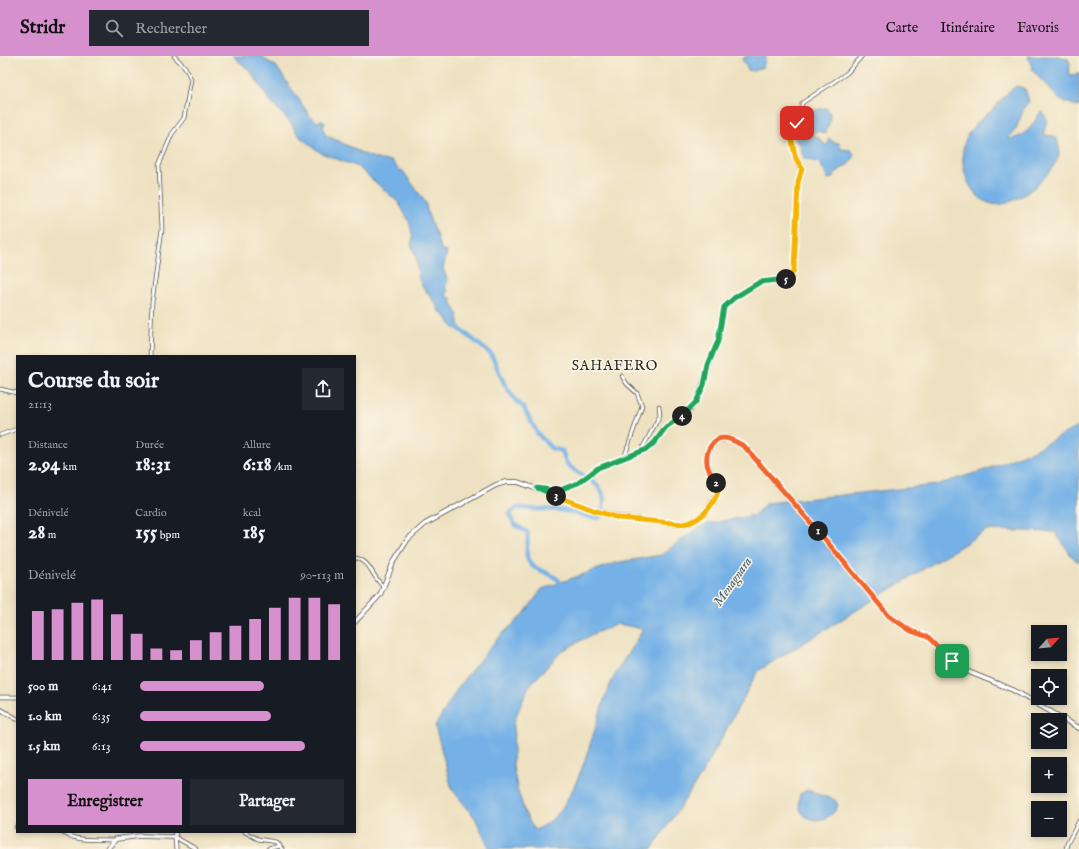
<!DOCTYPE html>
<html lang="fr">
<meta charset="utf-8">
<style>
:root{--surface:#171b24;--page:#242831;--text:#f1f3f6;--muted:#9ea1a6;--accent:#d690ce}
body{margin:0;font-family:"IM FELL English",serif;background:var(--page);color:var(--text);height:100vh;display:flex;flex-direction:column;font-size:15px;white-space:nowrap}
*{box-sizing:border-box;margin:0}
p{font-size:13px;color:var(--muted)}
.icon{flex:none;width:22px;height:22px;fill:none;stroke:currentColor;stroke-width:2;stroke-linecap:round;stroke-linejoin:round}
.map{position:relative;flex:1;overflow:hidden}
.drawer{position:absolute;left:16px;top:299px;width:340px;height:478px;display:flex;flex-direction:column;background:var(--surface);border-radius:0px;box-shadow:0 2px 6px #0003}
.drawer>*{flex:none}
.needle{width:26px;rotate:63deg}
.controls{position:absolute;left:1031px;top:569px;display:grid;gap:8px}
.controls a{display:grid;place-items:center;width:36px;height:36px;border-radius:0px;background:var(--surface);box-shadow:0 2px 6px #0003;font-size:20px}
.pin{position:absolute;display:grid;place-items:center;width:34px;height:34px;color:#fff;margin:-17px;border-radius:8px;box-shadow:0 2px 6px #0006}
.km{position:absolute;width:20px;height:20px;margin:-10px;border-radius:50%;background:#222;color:#fff;font-size:11px;line-height:20px;text-align:center}
.round{display:grid;place-items:center;flex:none;width:42px;height:42px;border-radius:0px;background:var(--page)}
.headline{display:flex;align-items:center;justify-content:space-between;height:68px;padding:0 12px}
h1{font-size:22px;font-weight:700;line-height:30px}
.metrics{display:grid;grid-template-columns:repeat(3,1fr);gap:6px;height:68px;padding:4px 12px}
.metrics div{display:grid;align-content:center}
.metrics b{font-size:20px;font-weight:700}
.metrics small{font-size:11px;font-weight:400}
.metrics p{font-size:11px}
.chart{height:112px;padding:8px 12px}
.chart p{display:flex;justify-content:space-between}
.chart svg{width:100%;height:72px;margin-top:4px;stroke:var(--accent);stroke-width:6}
.cta{display:flex;gap:8px;margin-top:auto;padding:8px 12px}
.cta a{flex:1;height:46px;border-radius:0px;background:var(--accent);color:#111;font-size:16px;font-weight:700;line-height:46px;text-align:center}
.cta a+a{background:var(--page);color:var(--text)}
ul{padding:0 12px;list-style:none;font-size:13px}
li{display:grid;grid-template-columns:64px 48px 1fr;align-items:center;height:30px}
li i{height:10px;border-radius:5px;background:var(--accent)}
header{display:flex;align-items:center;gap:24px;box-sizing:border-box;height:56px;padding:0 20px;background:var(--accent);color:#111}
header strong{font-size:19px}
nav{display:flex;gap:22px;margin-inline-start:auto;font-size:14px}
.search{width:280px;height:36px;background:var(--page);display:flex;align-items:center;gap:10px;box-sizing:border-box;padding:0 14px;border-radius:0px;color:var(--muted);font-size:15px}
.map>svg:first-child{display:block}
.water{fill:#74b1e6;stroke:#506e88;fill-rule:evenodd}
.lines{fill:none;stroke-linecap:round;stroke-linejoin:round}
.river{stroke:#74b1e6;stroke-width:4.5}
.minor-casing{stroke:#484642;stroke-width:4.5}
.tertiary-casing{stroke:#484642;stroke-width:5}
.secondary-casing{stroke:#484642;stroke-width:5.5}
.minor{stroke:#fff;stroke-width:3}
.tertiary{stroke:#fff;stroke-width:3.5}
.secondary{stroke:#fff;stroke-width:4}
.split-1-casing{stroke:#fff;stroke-width:8}
.split-2-casing{stroke:#fff;stroke-width:8}
.split-3-casing{stroke:#fff;stroke-width:8}
.split-4-casing{stroke:#fff;stroke-width:8}
.split-5-casing{stroke:#fff;stroke-width:8}
.split-6-casing{stroke:#fff;stroke-width:8}
.split-1{stroke:#f0652b;stroke-width:5}
.split-2{stroke:#f0652b;stroke-width:5}
.split-3{stroke:#f5b400;stroke-width:5}
.split-4{stroke:#22a559;stroke-width:5}
.split-5{stroke:#22a559;stroke-width:5}
.split-6{stroke:#f5b400;stroke-width:5}
.labels{text-anchor:middle;dominant-baseline:central;stroke-width:3;stroke-linejoin:round;paint-order:stroke}
.water-label{font-size:13px;font-style:italic;fill:#455a6c;stroke:#fcf5e5}
.quarter-label{font-size:14px;letter-spacing:1px;fill:#2b2b2b;stroke:#fcf5e5}
</style>
<header>
<strong>Stridr</strong>
<div class="search"><svg class="icon" aria-label="search" viewBox="0 0 24 24"><circle cx="10" cy="10" r="6"/><path d="M15 15l6 6"/></svg>Rechercher</div>
<nav><a>Carte</a><a>Itinéraire</a><a>Favoris</a></nav>
</header>
<div class="map">
<svg width="1079" height="793" viewBox="0 0 1079 793">
<rect width="100%" height="100%" fill="#fcf5e5"/>
<filter id="ink" filterUnits="userSpaceOnUse"><feTurbulence type="fractalNoise" baseFrequency=".025" numOctaves="2"/><feDisplacementMap in="SourceGraphic" scale="8" xChannelSelector="R" yChannelSelector="G"/><feConvolveMatrix kernelMatrix="1 2 1 2 8 2 1 2 1" color-interpolation-filters="sRGB"/></filter>
<filter id="wash" filterUnits="userSpaceOnUse"><feTurbulence type="fractalNoise" baseFrequency=".012" numOctaves="4" result="noise"/><feDisplacementMap in="SourceGraphic" scale="16" xChannelSelector="R" yChannelSelector="G"/><feGaussianBlur stdDeviation="0.9" result="paint"/><feColorMatrix in="noise" values="0 0 0 0 0 0 0 0 0 0 0 0 0 0 0 0 0 1.4 0 .05"/><feComposite in="paint" operator="in"/></filter>
<g filter="url(#wash)">
<rect width="100%" height="100%" fill="#eee1c1"/>
<!-- water -->
<g class="water">
<path d="M233,0H263L266,4L276,10L310,60L317,66L322,64L325,67L323,72L326,79L366,99L380,104L392,105L398,113L403,115L426,147C425,152 435,178 438,182L437,184L442,194L447,196L443,213L448,225L445,231L448,235L446,241L451,242L452,248L458,258L460,274L454,272L449,267L447,262L439,255L437,250L421,228L418,220L416,201L411,188L413,182L409,165L398,146L358,111L321,97L300,81L290,66L271,47L251,16Z"/>
<polygon points="747,0 766,0 763,11 753,15 748,14 742,3"/>
<polygon points="1028,0 1059,0 1068,3 1070,7 1069,18 1074,19 1079,16 1079,51 1060,44 1033,15"/>
<path d="M1017,30L1025,33L1029,45L1024,52L1016,73L1008,83C1023,83 1032,71 1039,58L1043,56C1050,68 1044,68 1044,79L1054,80L1057,83C1058,88 1060,93 1059,98C1059,106 1044,122 1038,128C1027,138 1005,153 989,147C967,139 958,106 965,85C970,70 982,63 993,53C1001,45 1006,35 1017,30Z"/>
<path d="M826,52C836,62 827,67 826,78L818,75L810,77L820,83L825,89L829,87V82L833,86L839,87L841,93L851,94L854,98C852,112 838,110 833,122L828,123L820,107L804,102L800,88L794,81L804,56Z"/>
<path d="M1079,370V506L1073,502L1055,476L987,474L758,615L702,718L652,793H490L475,762L452,733L435,670L461,627L497,583L524,558L542,533L615,507L661,499L702,469L755,459L766,447L936,429L985,414L1034,394ZM618,568L643,573C632,592 618,611 609,631C593,668 578,762 534,774L525,757L517,732L513,710L514,665L529,630L562,595L593,578Z"/>
<path d="M807,734L835,744L838,749C829,772 792,768 800,738Z"/>
</g>
<g class="lines">
<!-- river -->
<path class="river" d="M456,270L491,298L505,329L516,345L523,351L538,378L551,392L562,395C564,399 564,405 568,409C580,421 603,424 604,445C604,452 603,456 599,462C589,463 582,458 572,456C559,453 545,453 532,453C522,453 517,448 510,458L514,468L527,476C530,486 524,494 528,504C533,517 553,513 563,530"/>
</g>
</g>
<g filter="url(#ink)">
<g class="lines">
<defs>
<g id="minor">
<polyline points="150,300 152,246 162,173 159,109 172,78 184,62 191,23 185,11 174,0"/>
<polyline points="622,320 627,328 637,337 642,350 624,402"/>
<polyline points="0,333 17,337"/>
<polyline points="0,379 17,373"/>
<polyline points="641,395 660,359 659,350"/>
<path d="M539,432L557,435L565,433L578,427L597,413L647,393L655,387L666,371L690,355L696,346L718,285L724,251L734,242L760,226L792,223L796,189L798,127L801,112L796,103L791,81C797,71 802,59 802,47L847,17L862,0"/>
<path d="M355,502C371,504 372,522 384,531"/>
<polyline points="0,641 17,641"/>
<polyline points="16,771 17,771"/>
<path d="M63,776C72,786 101,783 114,784"/>
<polyline points="245,776 258,783 276,786 282,793"/>
<polyline points="175,781 196,793"/>
<polyline points="268,793 279,790"/>
<polyline points="1066,793 1067,788 1079,765"/>
</g>
<g id="tertiary">
<polyline points="0,653 17,663"/>
<polyline points="175,781 176,793"/>
</g>
<g id="secondary">
<polyline points="355,566 380,539 394,505 408,483 425,468 496,429 506,426 518,426 596,455 619,461 676,468 690,467 706,456 718,436 717,430 707,408 707,397 711,390 717,384 729,382 744,390 889,560 911,575 928,581 964,614 1013,634 1079,672"/>
<polyline points="107,793 116,783 139,780 175,781 175,776"/>
</g>
</defs>
<!-- minor casing -->
<use href="#minor" class="minor-casing"/>
<!-- tertiary casing -->
<use href="#tertiary" class="tertiary-casing"/>
<!-- secondary casing -->
<use href="#secondary" class="secondary-casing"/>
<!-- minor -->
<use href="#minor" class="minor"/>
<!-- tertiary -->
<use href="#tertiary" class="tertiary"/>
<!-- secondary -->
<use href="#secondary" class="secondary"/>
</g>
</g>
<g class="lines" filter="url(#ink)">
<defs>
<polyline id="split-1" points="818,475 889,560 911,575 928,581 952,605"/>
<path id="split-2" d="M716,427C713,421 707,413 707,407C705,394 715,378 729,383C734,384 739,388 744,390L818,475"/>
<path id="split-3" d="M556,440L596,455L619,462L683,468C700,466 712,451 718,436L716,427"/>
<polyline id="split-4" points="556,440 537,432 557,435 578,427 598,412 647,393 654,387 666,371 682,360"/>
<polyline id="split-5" points="682,360 696,346 704,329 708,309 718,285 724,251 734,242 760,226 786,223"/>
<polyline id="split-6" points="786,223 792,223 791,220 794,214 798,127 802,112 796,103 791,81 797,67"/>
</defs>
<!-- split-1 casing -->
<use href="#split-1" class="split-1-casing"/>
<!-- split-2 casing -->
<use href="#split-2" class="split-2-casing"/>
<!-- split-3 casing -->
<use href="#split-3" class="split-3-casing"/>
<!-- split-4 casing -->
<use href="#split-4" class="split-4-casing"/>
<!-- split-5 casing -->
<use href="#split-5" class="split-5-casing"/>
<!-- split-6 casing -->
<use href="#split-6" class="split-6-casing"/>
<!-- split-1 -->
<use href="#split-1" class="split-1"/>
<!-- split-2 -->
<use href="#split-2" class="split-2"/>
<!-- split-3 -->
<use href="#split-3" class="split-3"/>
<!-- split-4 -->
<use href="#split-4" class="split-4"/>
<!-- split-5 -->
<use href="#split-5" class="split-5"/>
<!-- split-6 -->
<use href="#split-6" class="split-6"/>
</g>
<g class="labels">
<!-- water labels -->
<g class="water-label">
<text transform="translate(733 526) rotate(-55)">Menagnara</text>
</g>
<!-- quarter labels -->
<g class="quarter-label">
<text x="615" y="310">SAHAFERO</text>
</g>
</g>
</svg>
<div class="controls">
<a><svg class="needle" viewBox="-14 -14 28 28"><path d="M0-13l5 13h-10z" fill="#e53935"/><path d="M0 13l5-13h-10z" fill="#9ea1a6"/></svg></a>
<a><svg class="icon" aria-label="locate" viewBox="0 0 24 24"><circle cx="12" cy="12" r="6"/><path d="M12 2v4M12 18v4M2 12h4M18 12h4"/></svg></a>
<a><svg class="icon" aria-label="layers" viewBox="0 0 24 24"><path d="M12 4l9 5-9 5-9-5zM3 14l9 5 9-5"/></svg></a>
<a>+</a>
<a>−</a>
</div>
<div class="pin" style="left:952px;top:605px;background:#1e9e55"><svg class="icon" aria-label="arrive" viewBox="0 0 24 24"><path d="M6 21V4h12l-3 4 3 4H6"/></svg></div>
<div class="pin" style="left:797px;top:67px;background:#d93025"><svg class="icon" aria-label="check" viewBox="0 0 24 24"><path d="M5 12l5 5 9-10"/></svg></div>
<b class="km" style="left:818px;top:475px">1</b>
<b class="km" style="left:716px;top:427px">2</b>
<b class="km" style="left:556px;top:440px">3</b>
<b class="km" style="left:682px;top:360px">4</b>
<b class="km" style="left:786px;top:223px">5</b>
<section class="drawer">
<div class="headline"><div><h1>Course du soir</h1><p>21:13</p></div><a class="round"><svg class="icon" aria-label="share" viewBox="0 0 24 24"><path d="M12 15V3M7 8l5-5 5 5M5 13v7h14v-7"/></svg></a></div>
<div class="metrics">
<div><p>Distance</p><b>2.94<small> km</small></b></div>
<div><p>Durée</p><b>18:31</b></div>
<div><p>Allure</p><b>6:18<small> /km</small></b></div>
</div>
<div class="metrics">
<div><p>Dénivelé</p><b>28<small> m</small></b></div>
<div><p>Cardio</p><b>155<small> bpm</small></b></div>
<div><p>kcal</p><b>185</b></div>
</div>
<div class="chart"><p><span>Dénivelé</span>90–113 m</p>
<svg viewBox="0 0 160 44" preserveAspectRatio="none"><path d="M5 44V14M15 44V13M25 44V9M35 44V7M45 44V16M55 44V28M65 44V37M75 44V38M85 44V32M95 44V27M105 44V23M115 44V19M125 44V12M135 44V6M145 44V6M155 44V10"/></svg>
</div>
<ul>
<li><b>500 m</b>6:41<i style="width:61%"></i></li>
<li><b>1.0 km</b>6:35<i style="width:64%"></i></li>
<li><b>1.5 km</b>6:13<i style="width:81%"></i></li>
</ul>
<div class="cta"><a>Enregistrer</a><a>Partager</a></div>
</section>
</div>
